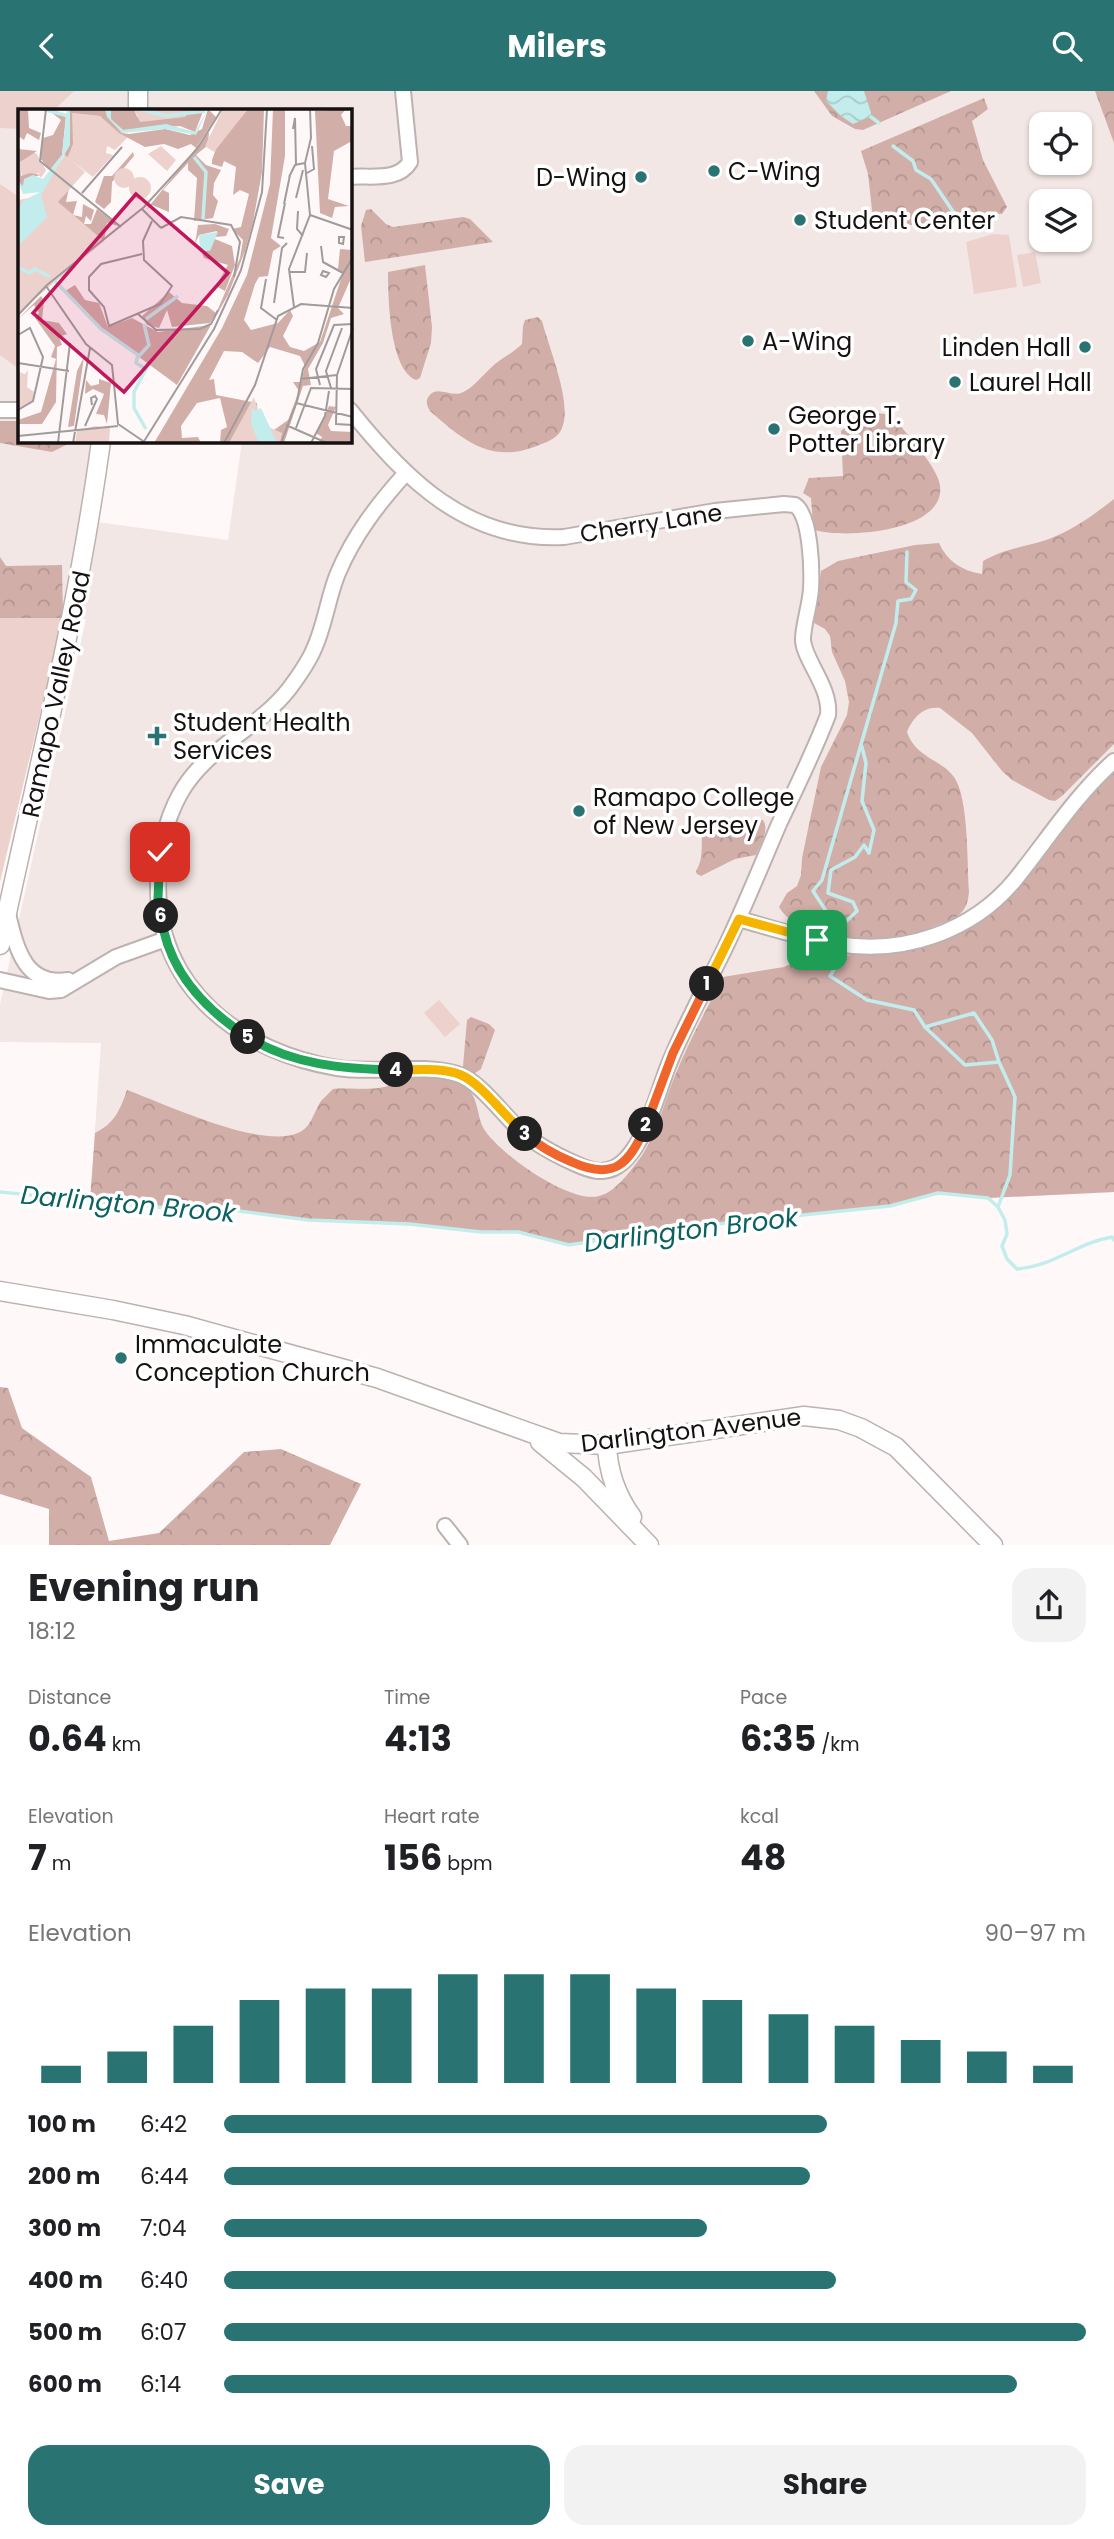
<!DOCTYPE html>
<meta charset="utf-8">
<style>
:root{--surface:#fff;--page:#f2f2f2;--text:#202124;--muted:#757577;--accent:#297373}
body{margin:0;font-family:Poppins,sans-serif;background:var(--page);color:var(--text);height:100vh;display:flex;flex-direction:column;font-size:26px;white-space:nowrap}
*{box-sizing:border-box;margin:0}
p{font-size:23px;color:var(--muted)}
.icon{flex:none;width:38px;height:38px;fill:none;stroke:currentColor;stroke-width:2;stroke-linecap:round;stroke-linejoin:round}
.map{position:relative;height:1454px;overflow:hidden}
.sheet{display:flex;flex-direction:column;background:var(--surface);flex:1}
.sheet>*{flex:none}
.tools{position:absolute;left:1029px;top:21px;display:grid;gap:14px}
.tools a{display:grid;place-items:center;width:63px;height:63px;border-radius:14px;background:var(--surface);box-shadow:0 2px 5px #0004;font-size:35px}
.pin{position:absolute;display:grid;place-items:center;width:60px;height:60px;color:#fff;margin:-30px;border-radius:14px;box-shadow:0 4px 10px #0006}
.km{position:absolute;width:35px;height:35px;margin:-18px;border-radius:50%;background:#222;color:#fff;font-size:19px;line-height:35px;text-align:center}
.round{display:grid;place-items:center;flex:none;width:74px;height:74px;border-radius:21px;background:var(--page)}
.overview{display:flex;align-items:center;justify-content:space-between;height:119px;padding:0 28px}
h1{font-size:38px;font-weight:700;line-height:52px}
.stats{display:grid;grid-template-columns:repeat(3,1fr);gap:10px;height:119px;padding:7px 28px}
.stats div{display:grid;align-content:center}
.stats b{font-size:35px;font-weight:700}
.stats small{font-size:19px;font-weight:400}
.stats p{font-size:19px}
.chart{height:196px;padding:14px 28px}
.chart p{display:flex;justify-content:space-between}
.chart svg{width:100%;height:126px;margin-top:7px;stroke:var(--accent);stroke-width:6}
.cta{display:flex;gap:14px;margin-top:auto;padding:14px 28px}
.cta a{flex:1;height:80px;border-radius:21px;background:var(--accent);color:#fff;font-size:28px;font-weight:700;line-height:80px;text-align:center}
.cta a+a{background:var(--page);color:var(--text)}
ul{padding:0 28px;list-style:none;font-size:23px}
li{display:grid;grid-template-columns:112px 84px 1fr;align-items:center;height:52px}
li i{height:18px;border-radius:9px;background:var(--accent)}
header{display:flex;justify-content:space-between;align-items:center;height:91px;padding:0 28px;background:var(--accent);color:#fff;font-size:32px;font-weight:700}
.map>svg:first-child{display:block}
.built{fill:#f3e7e5;fill-rule:evenodd}
.forest{fill:url(#forest-crowns)}
.green{fill:#ecd1cd}
.water{fill:url(#water-waves)}
.lines{fill:none;stroke-linecap:round;stroke-linejoin:round}
.stream{stroke:#c3edec;stroke-width:3.5}
.minor-casing{stroke:#bcb2b0;stroke-width:18}
.major-casing{stroke:#bcb2b0;stroke-width:21}
.minor{stroke:#fff;stroke-width:14}
.major{stroke:#fff;stroke-width:18}
.split-1-casing{stroke:#fff;stroke-width:14}
.split-2-casing{stroke:#fff;stroke-width:14}
.split-3-casing{stroke:#fff;stroke-width:14}
.split-4-casing{stroke:#fff;stroke-width:14}
.split-5-casing{stroke:#fff;stroke-width:14}
.split-6-casing{stroke:#fff;stroke-width:14}
.split-7-casing{stroke:#fff;stroke-width:14}
.split-1{stroke:#f5b400;stroke-width:9}
.split-2{stroke:#f0652b;stroke-width:9}
.split-3{stroke:#f0652b;stroke-width:9}
.split-4{stroke:#f5b400;stroke-width:9}
.split-5{stroke:#22a559;stroke-width:9}
.split-6{stroke:#22a559;stroke-width:9}
.split-7{stroke:#22a559;stroke-width:9}
.poi-dot{fill:#297373;stroke:#fff;stroke-width:2.5}
.labels{text-anchor:middle;dominant-baseline:central;stroke-width:7;stroke-linejoin:round;paint-order:stroke}
.poi-label{font-size:24px;fill:#151110;stroke:#fff;text-anchor:start}
.street-label{font-size:24px;fill:#151110;stroke:#fff}
.water-label{font-size:26px;font-style:italic;fill:#0c6161;stroke:#fff}
.inset-river{fill:none;stroke:#c3edec;stroke-width:3.5}
.inset-road{fill:none;stroke:#a19c9b;stroke-width:2}
.view{fill:#c2185b;fill-opacity:0.15;stroke:#c2185b;stroke-width:3.5}
.inset-edge{fill:none;stroke:#151110;stroke-width:3.5}
</style>
<header><svg class="icon" aria-label="back" viewBox="0 0 24 24"><path d="M15 5l-7 7 7 7"/></svg>Milers<svg class="icon" aria-label="search" viewBox="0 0 24 24"><circle cx="10" cy="10" r="6"/><path d="M15 15l6 6"/></svg></header>
<div class="map">
<svg width="1114" height="1454" viewBox="0 0 1114 1454">
<defs>
<pattern id="forest-crowns" width="20" height="18" patternUnits="userSpaceOnUse" patternTransform="scale(1.75)"><rect width="20" height="18" fill="#d2aea9"/><path d="M2 6a3 3 0 1 1 6 0M12 15a3 3 0 1 1 6 0" fill="none" stroke="#b39590"/></pattern>
<pattern id="water-waves" width="16" height="10" patternUnits="userSpaceOnUse" patternTransform="scale(1.75)"><rect width="16" height="10" fill="#c3edec"/><path d="M0 5q4-4 8 0t8 0" fill="none" stroke="#a7cac9"/></pattern>
</defs>
<rect width="100%" height="100%" fill="#fef9f8"/>
<!-- built -->
<path class="built" d="M0,0H1114V1101L988,1107L938,1102L890,1115L679,1137L569,1154L518,1141L308,1129L239,1120L166,1117L90,1110L101,952L0,951V913L86,528L0,527ZM19,19H350V350H242L228,449L90,430L101,350H19ZM1041,33H1080V72H1041ZM1041,110H1080V149H1041Z"/>
<!-- forest -->
<g class="forest">
<polygon points="814,0 951,0 863,39 855,38 832,25"/>
<polygon points="1095,0 1114,0 1114,52"/>
<polygon points="984,7 988,18 972,30 983,69 1007,116 1002,123 982,122 933,132 874,137 868,83 861,60"/>
<polygon points="371,118 386,133 393,136 463,126 470,128 493,151 365,171 361,135 366,119"/>
<path d="M425,174L432,236L431,252L420,287L416,289C389,279 388,205 388,181Z"/>
<path d="M538,226L542,230C549,257 571,309 563,334C560,346 550,350 539,354C492,374 464,350 430,320C427,315 425,310 429,305C437,294 450,306 461,302C474,297 484,282 495,273C504,266 514,261 522,253L523,235L525,229Z"/>
<path d="M870,322L888,323L895,328C907,344 938,376 940,395C946,441 844,448 815,439L813,435L811,407L803,402L809,387L843,385L841,340L862,323Z"/>
<polygon points="0,330 19,330 19,350 74,350 52,361 0,352"/>
<path d="M1114,408V653L1062,705L1055,710L1049,709L1012,689L1002,680L972,642L940,617C923,615 913,627 907,641C916,667 941,668 954,686C969,707 967,774 969,801C968,809 967,816 961,822C956,828 945,831 937,834C922,841 906,846 890,848C859,852 796,846 779,816L787,802L797,795L801,784L802,767L821,676L847,624L849,611L845,590L832,561L830,545L825,538L814,532L821,480L838,470L915,454L939,452C947,470 962,480 982,483L983,470C1005,457 1025,456 1049,448C1073,439 1095,423 1114,408Z"/>
<polygon points="0,466 6,475 62,474 63,527 0,629"/>
<path d="M1114,679V1101L988,1107L938,1102L890,1115L679,1137L569,1154L518,1141H481L409,1133L308,1129L239,1120L166,1117L90,1110L95,1042C115,1032 120,1019 127,999C166,1013 263,1060 300,1041C312,1035 314,1020 321,1010C325,1006 329,1002 333,998C351,996 392,1003 401,986C420,986 448,983 464,994C481,1007 475,1026 486,1041C502,1064 570,1113 599,1105C615,1101 628,1083 638,1070C656,1046 663,1015 674,987C688,952 706,919 723,886L784,876L806,866H833L918,857L960,840Z"/>
<path d="M755,728L763,729C770,740 760,753 756,764L735,768L701,785L697,783L696,780C704,767 701,753 702,738C717,725 737,735 755,728Z"/>
<polygon points="471,926 489,933 495,939 481,978 474,983 463,977 463,975 467,929"/>
<polygon points="0,1296 8,1297 22,1337 91,1386 109,1450 159,1442 244,1361 281,1358 361,1393 330,1454 49,1454 49,1418 0,1403"/>
</g>
<!-- green -->
<g class="green">
<polygon points="0,0 74,0 54,19 19,19 19,38 0,37"/>
<polygon points="0,93 19,106 19,278 0,264"/>
<polygon points="993,143 1009,144 1017,196 974,203 966,151"/>
<polygon points="1035,161 1041,192 1023,196 1017,164"/>
<polygon points="0,527 63,527 0,791"/>
<polygon points="439,909 460,933 445,946 424,922"/>
</g>
<!-- water -->
<polygon class="water" points="828,0 864,0 872,25 853,33 841,25 826,10"/>
<g class="lines">
<!-- stream -->
<g class="stream">
<polyline points="871,26 879,32"/>
<polyline points="893,55 913,70 916,79 931,88 954,122"/>
<polyline points="837,839 857,820 853,811 828,802 831,779 855,766 864,754 869,762 874,739 862,710 866,672 862,656"/>
<polyline points="838,844 837,839 825,828 826,820 813,800 822,789 896,532 898,510 911,508 916,499 906,491 907,461"/>
<polyline points="841,863 841,867 830,885 867,909 914,919 925,936 965,974 999,971 1015,1006 1010,1084 998,1116"/>
<polyline points="925,936 974,922 992,949 999,971"/>
<path d="M0,1101L166,1117L239,1120L308,1129L409,1133L481,1141H518L569,1154L679,1137L890,1115L938,1102L988,1107L998,1116L1005,1129L1007,1143L1002,1155L1007,1168L1017,1178C1054,1175 1077,1152 1112,1146L1114,1149"/>
</g>
<defs>
<g id="minor">
<path d="M350,86C370,84 398,91 410,71L403,0"/>
<polyline points="0,319 19,319"/>
<path d="M350,319C406,389 468,451 564,446L715,420L784,413L795,414C811,425 812,479 811,498C810,514 804,530 803,547C802,567 831,595 828,624C814,661 796,697 779,733C761,775 744,817 725,857C706,896 685,933 669,973C657,1002 644,1062 614,1077C601,1083 589,1079 576,1073C556,1064 538,1055 522,1041C504,1025 479,989 457,983C420,972 375,983 337,977C242,961 158,899 158,795C158,764 165,730 180,703C206,656 257,639 289,598C298,586 308,572 314,558C325,534 328,506 338,482C354,444 378,413 405,383"/>
<path d="M8,823C16,855 24,896 68,889"/>
<path d="M739,828C771,837 804,848 837,853C903,864 972,841 1015,789C1048,748 1075,705 1114,670"/>
<polyline points="0,889 49,900 61,899 116,866 166,848"/>
<polyline points="445,1435 460,1454"/>
</g>
<g id="major">
<polyline points="138,0 138,19"/>
<path d="M0,854C36,686 78,520 101,350"/>
<polyline points="0,1200 113,1219 184,1234 377,1287 559,1352 607,1354 804,1325 839,1329 861,1337 896,1356 993,1454"/>
<polyline points="540,1351 584,1387 649,1454"/>
<path d="M607,1354C608,1381 616,1404 632,1426"/>
</g>
</defs>
<!-- minor casing -->
<use href="#minor" class="minor-casing"/>
<!-- major casing -->
<use href="#major" class="major-casing"/>
<!-- minor -->
<use href="#minor" class="minor"/>
<!-- major -->
<use href="#major" class="major"/>
</g>
<g class="lines">
<defs>
<polyline id="split-1" points="707,893 739,828 817,849"/>
<polyline id="split-2" points="646,1034 673,962 707,893"/>
<path id="split-3" d="M525,1043C540,1056 555,1064 572,1071C614,1090 630,1073 646,1034"/>
<path id="split-4" d="M396,979C416,979 442,976 461,984C481,992 507,1028 525,1043"/>
<path id="split-5" d="M248,946C292,974 344,978 396,979"/>
<path id="split-6" d="M161,825C168,879 204,918 248,946"/>
<polyline id="split-7" points="160,761 158,807 161,825"/>
</defs>
<!-- split-1 casing -->
<use href="#split-1" class="split-1-casing"/>
<!-- split-2 casing -->
<use href="#split-2" class="split-2-casing"/>
<!-- split-3 casing -->
<use href="#split-3" class="split-3-casing"/>
<!-- split-4 casing -->
<use href="#split-4" class="split-4-casing"/>
<!-- split-5 casing -->
<use href="#split-5" class="split-5-casing"/>
<!-- split-6 casing -->
<use href="#split-6" class="split-6-casing"/>
<!-- split-7 casing -->
<use href="#split-7" class="split-7-casing"/>
<!-- split-1 -->
<use href="#split-1" class="split-1"/>
<!-- split-2 -->
<use href="#split-2" class="split-2"/>
<!-- split-3 -->
<use href="#split-3" class="split-3"/>
<!-- split-4 -->
<use href="#split-4" class="split-4"/>
<!-- split-5 -->
<use href="#split-5" class="split-5"/>
<!-- split-6 -->
<use href="#split-6" class="split-6"/>
<!-- split-7 -->
<use href="#split-7" class="split-7"/>
</g>
<!-- markers -->
<g class="poi-dot">
<circle cx="714" cy="80" r="7"/>
<circle cx="641" cy="86" r="7"/>
<circle cx="800" cy="129" r="7"/>
<circle cx="748" cy="250" r="7"/>
<circle cx="1085" cy="256" r="7"/>
<circle cx="955" cy="291" r="7"/>
<circle cx="774" cy="338" r="7"/>
<path d="M153.5 634.5h7v7h7v7h-7v7h-7v-7h-7v-7h7z"/>
<circle cx="579" cy="720" r="7"/>
<circle cx="121" cy="1267" r="7"/>
</g>
<g class="labels">
<!-- poi labels -->
<g class="poi-label">
<text x="728" y="80">C-Wing</text>
<text x="627" y="86" text-anchor="end">D-Wing</text>
<text x="814" y="129">Student Center</text>
<text x="762" y="250">A-Wing</text>
<text x="1071" y="256" text-anchor="end">Linden Hall</text>
<text x="969" y="291">Laurel Hall</text>
<text x="788" y="324">George T.<tspan x="788" dy="28">Potter Library</tspan></text>
<text x="173" y="631">Student Health<tspan x="173" dy="28">Services</tspan></text>
<text x="593" y="706">Ramapo College<tspan x="593" dy="28">of New Jersey</tspan></text>
<text x="135" y="1253">Immaculate<tspan x="135" dy="28">Conception Church</tspan></text>
</g>
<!-- street labels -->
<g class="street-label">
<text transform="translate(651 432) rotate(-9)">Cherry Lane</text>
<text transform="translate(56 603) rotate(-78)">Ramapo Valley Road</text>
<text transform="translate(691 1339) rotate(-7)">Darlington Avenue</text>
</g>
<!-- water labels -->
<g class="water-label">
<text transform="translate(128 1113) rotate(5)">Darlington Brook</text>
<text transform="translate(691 1139) rotate(-7)">Darlington Brook</text>
</g>
</g>
<!-- overview -->
<g transform="translate(18 18)">
<rect width="334" height="334" fill="#fef9f8"/>
<path d="M54,4L82,7L110,28L97,41L89,37L88,44L95,46L75,68L50,49ZM13,44H18L28,61L23,69L21,64L4,69L2,53Z" fill="#ecd1cd"/>
<path d="M0,0H10L11,19L23,24L21,31L9,24L6,31L0,27ZM29,0L48,6L44,46L32,61L22,49L25,29L35,26L43,11ZM76,0H87L104,24L111,25L147,20L172,26L184,20L190,0L198,8L178,39L173,35L160,40L146,35L127,38L101,24L82,7L54,4L55,35L45,60L52,1ZM93,0H116L119,8L186,0L177,23L162,17L105,21L92,10ZM230,0H246L244,63L235,113L227,142L210,186L159,276L83,220L47,182L57,176L67,191L81,194L90,218L114,209L140,223L193,216L222,149L225,131L214,120L223,118L231,85L222,81L215,86L218,58L206,52L204,58L194,55V51L200,34ZM255,0H267V47L253,129L263,137L255,142L250,167L241,168L237,175L226,211L233,221L260,214L272,201L275,207L265,227L272,238L286,242L302,233L325,164L320,160L322,140L334,141V167L320,199L326,205L313,209L305,234L290,260L293,276L285,277L266,334H259L256,321L270,311L281,282L275,273H283L287,257L282,247L252,238L240,254L224,243L206,242L191,271L196,270L198,286L239,294L241,334H202L203,321L209,318L202,289L179,294L163,317L164,329L180,328L183,334H136L204,219L229,166L252,75ZM328,0L323,6L328,17H334V32L316,42L310,90L331,97L317,98L314,109L302,104L297,2ZM191,23L190,36L178,46L188,56L203,61L196,74L195,86L200,92L195,109L176,112L179,69L170,61V54L145,81L151,84V103L134,96L128,101ZM0,40L19,42L2,53L3,67L12,64L23,66L7,70L5,78L0,72ZM115,43L116,47L94,73L93,93L86,100L77,93L86,67H94ZM51,79L48,93L59,92L55,106L64,108L65,95L76,101L73,112L68,107L66,115H73L79,100L101,117L89,114L86,132L28,103ZM197,115L211,120L208,127L197,128L199,122L181,126L177,135L180,116ZM197,130L214,137L217,156L207,182L198,177L210,156L186,149L183,141L189,142ZM151,183L164,194L189,197L198,204L192,214L154,218L149,201L141,219L129,216L124,207ZM23,187L26,192L24,211L41,214L49,225L41,228L44,236L39,238L38,293L24,315H0V311L23,303L38,250L33,248L37,237L17,209L21,204L16,196L0,210ZM66,248L56,317L50,318L59,262ZM81,270L93,274L89,315L86,306L78,305L86,285L75,280L67,285L68,271L73,277L81,275ZM311,297L318,298L310,316L313,322L335,323L332,334H301L304,328L298,324Z" fill="#d2aea9"/>
<path d="M116,0H171L172,3L167,8L122,13Z" fill="#ecd1cd"/>
<path d="M77,317L92,319L91,334H57L59,322Z" fill="#ecd1cd"/>
<path d="M205,0H230L196,43L187,37ZM143,37L158,51L149,62L130,45ZM47,46L67,63L40,93L86,132L0,204V91L18,88ZM96 69a10 10 0 1 1 20 0a10 10 0 1 1-20 0ZM111 79a11 11 0 1 1 22 0a11 11 0 1 1-22 0ZM10,261L9,278L16,283L14,293L0,300L1,263L7,265ZM236,288L244,315L264,324L262,334H211Z" fill="#ecd1cd"/>
<path d="M49,0H76L52,1V36L23,86L29,108L0,137V103L5,92L22,83L5,85L0,72L5,77L6,70L15,66L25,70L44,46ZM87,0H93V10L105,21L148,15L177,23L190,0L178,26L147,20L104,24L89,8ZM200,123L192,142L182,140L181,126ZM234,298L237,302L243,299L259,334H241L233,315Z" fill="#c3edec"/>
<path class="inset-river" d="M25,0L50,7M121,0L148,7L187,2M176,48L188,63L185,110M0,158L11,164L17,160L32,168M37,172L83,220L120,246L118,254L128,260L116,283V299L128,320M128,210L160,187M121,247L131,236L126,215"/>
<path class="inset-road" d="M28,0L22,52L103,118M275,20L277,9L278,55M289,64L296,60L294,37M271,68L277,56L287,54M64,84L104,38M278,89L285,61M266,95L272,66M124,100L143,119M280,102L279,120L285,127M292,106L335,121M143,119L163,108L213,116L222,133L216,168M321,128H326L325,135L321,134ZM266,129L260,128L267,94M303,137L305,153L325,164M124,145L83,155L71,168V181L86,198L91,217L142,195L154,177L126,151L125,132L134,112M305,162L311,164L308,168L303,166ZM271,163H287L289,144M248,170L243,199L259,211M28,177L68,235L94,256L100,315L128,334M256,194L264,139L269,134M276,198L271,160L292,106L287,54L293,29L292,0M120,205L138,221L182,220L193,215L200,201M0,206L29,176L126,98L179,40L204,0M0,226L12,219L25,248L15,292L0,301M0,254L51,262M319,266L318,315L335,316M319,266L335,219M282,270L319,266M302,276L298,260L316,216L335,215M313,279L308,262L324,219M278,294L335,308M268,316L309,334M67,317L79,290L77,287L73,289L74,296M278,319L293,279L335,280M0,327L100,317M40,334L52,234M55,334L72,239M125,334L196,220L223,161L244,83L249,0M206,334L237,276L260,207L283,195L335,199M263,334L279,292L285,260L300,234L316,180L335,148M293,334L307,307L311,282"/>
<path class="view" d="M118,85L210,164L106,283L15,204Z"/>
<rect width="334" height="334" class="inset-edge"/>
</g>
</svg>
<div class="tools">
<a><svg class="icon" aria-label="locate" viewBox="0 0 24 24"><circle cx="12" cy="12" r="6"/><path d="M12 2v4M12 18v4M2 12h4M18 12h4"/></svg></a>
<a><svg class="icon" aria-label="layers" viewBox="0 0 24 24"><path d="M12 4l9 5-9 5-9-5zM3 14l9 5 9-5"/></svg></a>
</div>
<div class="pin" style="left:817px;top:849px;background:#1e9e55"><svg class="icon" aria-label="arrive" viewBox="0 0 24 24"><path d="M6 21V4h12l-3 4 3 4H6"/></svg></div>
<div class="pin" style="left:160px;top:761px;background:#d93025"><svg class="icon" aria-label="check" viewBox="0 0 24 24"><path d="M5 12l5 5 9-10"/></svg></div>
<b class="km" style="left:707px;top:893px">1</b>
<b class="km" style="left:646px;top:1034px">2</b>
<b class="km" style="left:525px;top:1043px">3</b>
<b class="km" style="left:396px;top:979px">4</b>
<b class="km" style="left:248px;top:946px">5</b>
<b class="km" style="left:161px;top:825px">6</b>
</div>
<section class="sheet">
<div class="overview"><div><h1>Evening run</h1><p>18:12</p></div><a class="round"><svg class="icon" aria-label="share" viewBox="0 0 24 24"><path d="M12 15V3M7 8l5-5 5 5M5 13v7h14v-7"/></svg></a></div>
<div class="stats">
<div><p>Distance</p><b>0.64<small> km</small></b></div>
<div><p>Time</p><b>4:13</b></div>
<div><p>Pace</p><b>6:35<small> /km</small></b></div>
</div>
<div class="stats">
<div><p>Elevation</p><b>7<small> m</small></b></div>
<div><p>Heart rate</p><b>156<small> bpm</small></b></div>
<div><p>kcal</p><b>48</b></div>
</div>
<div class="chart"><p><span>Elevation</span>90–97 m</p>
<svg viewBox="0 0 160 44" preserveAspectRatio="none"><path d="M5 44V38M15 44V33M25 44V24M35 44V15M45 44V11M55 44V11M65 44V6M75 44V6M85 44V6M95 44V11M105 44V15M115 44V20M125 44V24M135 44V29M145 44V33M155 44V38"/></svg>
</div>
<ul>
<li><b>100 m</b>6:42<i style="width:70%"></i></li>
<li><b>200 m</b>6:44<i style="width:68%"></i></li>
<li><b>300 m</b>7:04<i style="width:56%"></i></li>
<li><b>400 m</b>6:40<i style="width:71%"></i></li>
<li><b>500 m</b>6:07<i style="width:100%"></i></li>
<li><b>600 m</b>6:14<i style="width:92%"></i></li>
</ul>
<div class="cta"><a>Save</a><a>Share</a></div>
</section>
